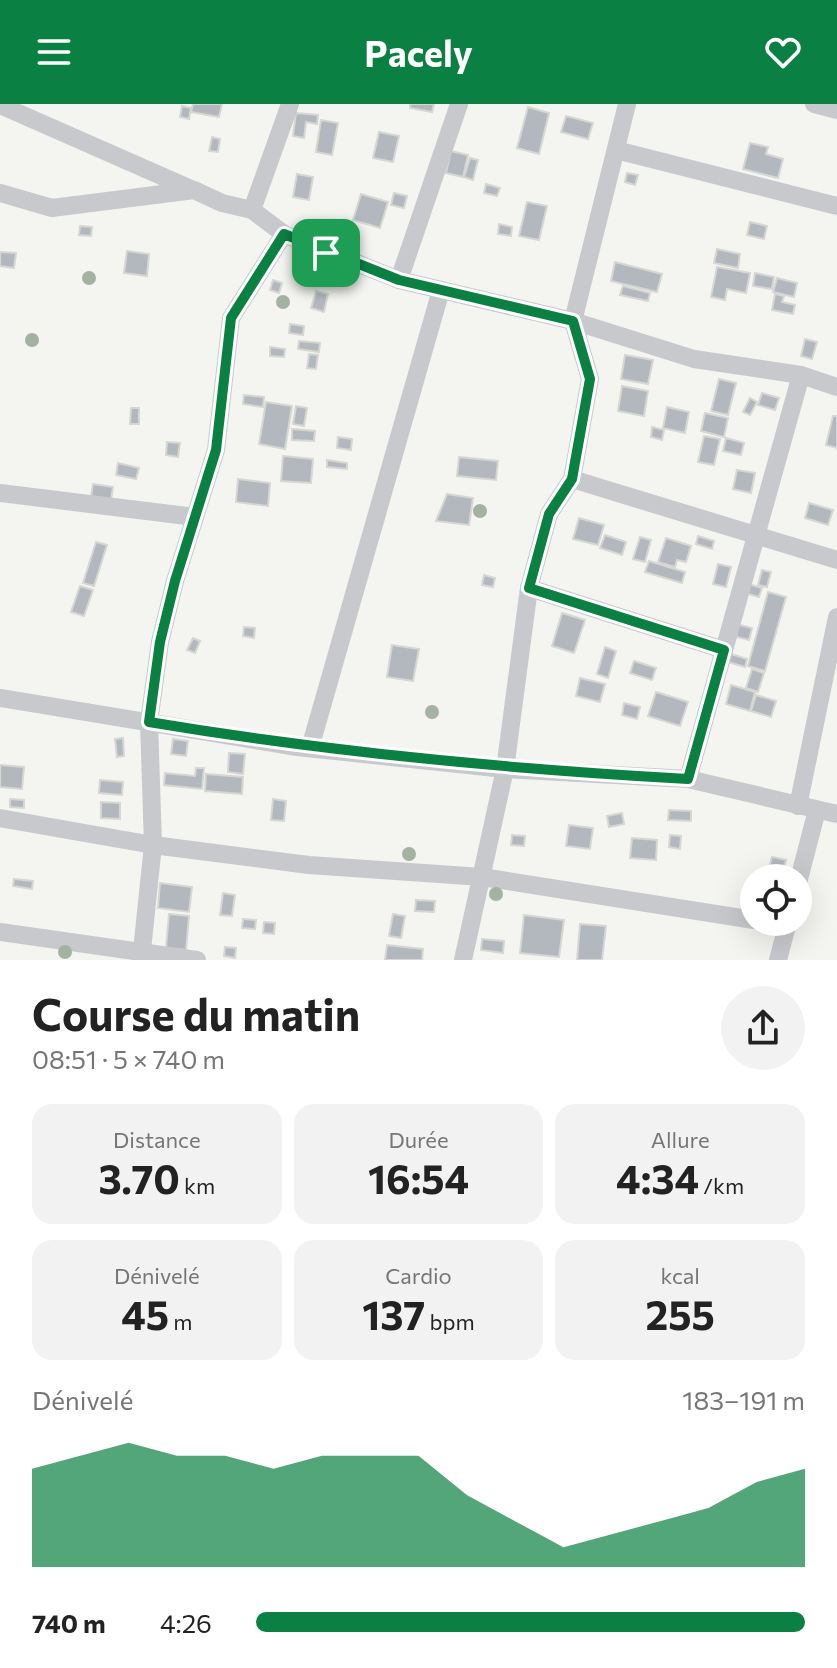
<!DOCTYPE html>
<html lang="fr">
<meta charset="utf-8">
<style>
:root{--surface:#fff;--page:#f2f2f2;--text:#222;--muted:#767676;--accent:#0b8043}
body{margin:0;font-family:Commissioner,sans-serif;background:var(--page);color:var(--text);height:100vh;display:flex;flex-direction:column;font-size:30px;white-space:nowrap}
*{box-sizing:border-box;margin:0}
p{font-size:26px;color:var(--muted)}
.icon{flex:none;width:44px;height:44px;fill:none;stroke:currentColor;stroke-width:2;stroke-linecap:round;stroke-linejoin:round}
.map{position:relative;height:856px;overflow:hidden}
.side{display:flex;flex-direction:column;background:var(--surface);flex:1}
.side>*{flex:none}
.tools{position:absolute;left:740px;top:760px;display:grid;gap:16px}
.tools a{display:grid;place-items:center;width:72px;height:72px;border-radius:50%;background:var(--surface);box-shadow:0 8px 32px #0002;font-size:40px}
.pin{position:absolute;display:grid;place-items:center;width:68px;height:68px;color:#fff;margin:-34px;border-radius:16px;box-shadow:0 4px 12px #0006}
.round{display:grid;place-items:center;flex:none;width:84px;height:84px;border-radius:42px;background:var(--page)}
.overview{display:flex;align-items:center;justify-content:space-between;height:136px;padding:0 32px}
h1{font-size:44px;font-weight:700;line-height:60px}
.metrics{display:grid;grid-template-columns:repeat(3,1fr);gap:12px;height:136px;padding:8px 32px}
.metrics div{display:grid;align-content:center;border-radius:20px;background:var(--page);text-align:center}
.metrics b{font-size:40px;font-weight:700}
.metrics small{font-size:22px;font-weight:400}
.metrics p{font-size:22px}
.chart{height:224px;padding:16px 32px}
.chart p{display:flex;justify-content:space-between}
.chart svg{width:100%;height:144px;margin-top:8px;fill:var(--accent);opacity:.7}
ul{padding:0 32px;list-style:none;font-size:26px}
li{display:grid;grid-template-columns:128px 96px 1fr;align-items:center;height:60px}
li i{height:20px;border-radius:10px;background:var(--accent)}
header{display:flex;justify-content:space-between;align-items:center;height:104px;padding:0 32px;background:var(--accent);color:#fff;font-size:36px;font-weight:700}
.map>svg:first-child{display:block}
.building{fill:#b3b8be;stroke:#d6d6d3;stroke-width:2}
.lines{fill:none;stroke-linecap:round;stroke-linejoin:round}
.street{stroke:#c7c9cd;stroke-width:18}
.tree{fill:#a4b2a1}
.route-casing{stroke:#fff;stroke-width:16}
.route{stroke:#0b8043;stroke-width:10}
</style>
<header><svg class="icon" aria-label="menu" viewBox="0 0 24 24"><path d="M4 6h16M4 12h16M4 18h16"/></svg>Pacely<svg class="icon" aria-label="heart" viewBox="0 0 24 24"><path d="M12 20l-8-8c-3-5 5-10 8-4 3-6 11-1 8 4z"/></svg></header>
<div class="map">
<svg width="837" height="856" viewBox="0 0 837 856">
<rect width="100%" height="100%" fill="#f4f5f0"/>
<!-- building -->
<g class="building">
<polygon points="193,0 222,0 219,13 191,8"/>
<polygon points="410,0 434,0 432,8 410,4"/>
<polygon points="182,2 191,4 189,15 180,13"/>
<polygon points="528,3 549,9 539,50 517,44"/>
<polygon points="296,9 318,11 317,20 306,18 304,34 293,32"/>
<polygon points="566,12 593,19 588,35 561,28"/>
<polygon points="321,16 338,19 332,51 316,48"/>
<polygon points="379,28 399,32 393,58 373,54"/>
<polygon points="212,33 220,35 218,48 209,47"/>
<polygon points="750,39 768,43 766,50 783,55 778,74 743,65"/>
<polygon points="451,47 468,51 463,73 446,69"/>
<polygon points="470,54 478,56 473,76 464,73"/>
<polygon points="627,69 638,71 635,81 625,78"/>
<polygon points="297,70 313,73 309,96 293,93"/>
<polygon points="486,80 500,84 497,92 484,89"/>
<polygon points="394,89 407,92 404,104 391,101"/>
<polygon points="361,90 388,98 380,124 353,116"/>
<polygon points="527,98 547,102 539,136 519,132"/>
<polygon points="750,118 767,122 764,135 747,131"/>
<polygon points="499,120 512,123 511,132 498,130"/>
<polygon points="80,122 92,123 91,132 79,131"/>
<polygon points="717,145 740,150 738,164 714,159"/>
<polygon points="127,147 149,150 147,172 124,169"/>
<polygon points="0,148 16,149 14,164 0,162"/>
<polygon points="615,158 662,170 657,188 611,177"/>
<polygon points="717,163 750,169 746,189 727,185 725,196 711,193"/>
<polygon points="755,169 774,173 772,185 753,182"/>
<polygon points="777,174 797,179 794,193 773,188"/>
<polygon points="273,176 282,179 279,189 270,186"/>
<polygon points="623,182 650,189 648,197 620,191"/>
<polygon points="316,187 328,190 324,208 311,204"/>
<polygon points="775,190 784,192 782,198 795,201 793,210 772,206"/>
<polygon points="290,220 304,222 303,231 289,229"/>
<polygon points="805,235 817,238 812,255 801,252"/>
<polygon points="299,237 320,239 319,248 298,245"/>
<polygon points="270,243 285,245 284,253 270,252"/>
<polygon points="309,250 318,251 316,265 307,264"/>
<polygon points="625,251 653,256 648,280 621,275"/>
<polygon points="719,275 736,279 728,311 711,307"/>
<polygon points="622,282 648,287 644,312 618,307"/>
<polygon points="762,289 779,294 775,306 758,301"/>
<polygon points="244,291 264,293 263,303 243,300"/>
<polygon points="750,294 757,298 750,311 743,308"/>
<polygon points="266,298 292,302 285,345 259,340"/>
<polygon points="296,302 307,304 304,322 293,320"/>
<polygon points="667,303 689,308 685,329 663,324"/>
<polygon points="131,304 139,304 139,320 130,320"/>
<polygon points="705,309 728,314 724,333 701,327"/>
<polygon points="833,312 837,312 837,344 826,341"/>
<polygon points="652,323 664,326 662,336 651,333"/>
<polygon points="292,325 315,327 314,337 292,336"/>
<polygon points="704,332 720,335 714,361 698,358"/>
<polygon points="338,333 352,335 351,346 337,344"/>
<polygon points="726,334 744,339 741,351 723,347"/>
<polygon points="167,338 180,339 178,353 166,351"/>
<polygon points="283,352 313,355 311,379 281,377"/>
<polygon points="459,353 498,357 496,376 457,372"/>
<polygon points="327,356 347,359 347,365 327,363"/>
<polygon points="118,359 139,364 136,375 116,371"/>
<polygon points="737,366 755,369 751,389 733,385"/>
<polygon points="238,375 270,379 268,402 236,398"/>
<polygon points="93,380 113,383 111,396 91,393"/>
<polygon points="447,390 473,394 469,421 436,417"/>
<polygon points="809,399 833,406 828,421 805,414"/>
<polygon points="579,414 604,421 598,441 573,435"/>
<polygon points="605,431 626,438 622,451 600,444"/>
<polygon points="698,432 714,437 712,445 696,440"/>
<polygon points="640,433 651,436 645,458 633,455"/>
<polygon points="666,434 691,442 686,458 677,456 675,463 658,458"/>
<polygon points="96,438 107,441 94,482 83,479"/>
<polygon points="649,457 685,468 682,479 645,468"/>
<polygon points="718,460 731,463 726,483 713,480"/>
<polygon points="762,466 771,468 767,483 758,481"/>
<polygon points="484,471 495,474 493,483 482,481"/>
<polygon points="748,480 762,484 759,493 745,489"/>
<polygon points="80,482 93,486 84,512 71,508"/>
<polygon points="768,488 786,493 765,567 748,562"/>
<polygon points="562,509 585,516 574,549 552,542"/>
<polygon points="736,520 752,524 749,536 733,532"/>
<polygon points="244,523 255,524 254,534 243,532"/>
<polygon points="193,534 200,537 195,549 187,546"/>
<polygon points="392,541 419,545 413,577 387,573"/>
<polygon points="605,543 616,547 608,574 597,570"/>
<polygon points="728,549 747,555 745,563 725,557"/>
<polygon points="634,557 656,564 652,576 630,569"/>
<polygon points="752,565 764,569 758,588 746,584"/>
<polygon points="580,574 605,580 600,598 576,592"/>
<polygon points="731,581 755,588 750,607 726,600"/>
<polygon points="656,588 688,598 680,622 648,612"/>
<polygon points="756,591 776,597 771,613 751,607"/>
<polygon points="624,599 640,603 637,615 622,611"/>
<polygon points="123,634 124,652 117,653 115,635"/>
<polygon points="173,635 188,637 186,652 171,650"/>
<polygon points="229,649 245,650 243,670 228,668"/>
<polygon points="0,661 24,663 22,685 0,683"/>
<polygon points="196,664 204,664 202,685 164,681 165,669 195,672"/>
<polygon points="206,670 243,673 242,690 205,687"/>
<polygon points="100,676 123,678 122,691 99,689"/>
<polygon points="10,695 24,696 24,704 10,703"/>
<polygon points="273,695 286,697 284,717 271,716"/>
<polygon points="101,698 120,699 120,715 101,714"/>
<polygon points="669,706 691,707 691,717 668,716"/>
<polygon points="622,709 624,720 609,723 607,712"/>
<polygon points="569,721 593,724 590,745 566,742"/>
<polygon points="512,731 525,732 524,742 511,741"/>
<polygon points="670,731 681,732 680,745 669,743"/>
<polygon points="632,734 657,736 656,756 630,754"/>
<polygon points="772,753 786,756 783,768 769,764"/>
<polygon points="14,775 33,777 32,785 13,782"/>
<polygon points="160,779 192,783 189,808 158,804"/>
<polygon points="223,789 235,791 232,812 220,811"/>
<polygon points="416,796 435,797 434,808 415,807"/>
<polygon points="169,810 189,812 186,846 166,844"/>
<polygon points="393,810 405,812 401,834 389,832"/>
<polygon points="524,811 564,816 559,853 520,849"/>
<polygon points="243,815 256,816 255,825 242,824"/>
<polygon points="264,818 275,819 274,830 263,829"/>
<polygon points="580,820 606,822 602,856 577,856"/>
<polygon points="482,835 504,837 503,849 481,846"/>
<polygon points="387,841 423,845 422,856 385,856"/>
<polygon points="225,843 236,844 235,854 224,852"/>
</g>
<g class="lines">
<!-- street -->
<g class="street">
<polyline points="627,0 573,217 590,275 572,375 549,410 529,484 505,665 688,675 837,710"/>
<polyline points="814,0 837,6"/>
<polyline points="0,1 191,85"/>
<polyline points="616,46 837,102"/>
<polyline points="0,89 52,104 194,86 222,99 252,106 284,130 399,176 573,217 694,255 801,271 837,283"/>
<polyline points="252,106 290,0"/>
<polyline points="399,176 459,0"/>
<polyline points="572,375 837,456"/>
<polyline points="0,389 195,413"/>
<polyline points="529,484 724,546"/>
<polyline points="0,594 297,643 505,665 463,856"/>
<polyline points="310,644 441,186"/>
<polyline points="688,675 801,271"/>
<polyline points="798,702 837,513"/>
<polyline points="0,714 153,741 309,761 482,773 754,816"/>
<polyline points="798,779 817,706"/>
<polyline points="0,828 197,856"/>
<polyline points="141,856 153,741 149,618 160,538 175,477 216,346 231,214 284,130"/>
<polyline points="778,856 788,818"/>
</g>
</g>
<!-- trees -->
<g class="tree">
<circle cx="89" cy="174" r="7"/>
<circle cx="283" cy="198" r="7"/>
<circle cx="32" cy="236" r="7"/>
<circle cx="480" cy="407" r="7"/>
<circle cx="432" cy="608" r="7"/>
<circle cx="409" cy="750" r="7"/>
<circle cx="496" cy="790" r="7"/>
<circle cx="65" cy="848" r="7"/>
</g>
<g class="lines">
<defs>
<path id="route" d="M284,130L399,176L573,217L590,275L572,375L549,410L529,484L724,546L688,675C507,665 328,648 149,618L160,538L175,477L216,346L231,214Z"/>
</defs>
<!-- route casing -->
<use href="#route" class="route-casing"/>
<!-- route -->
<use href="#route" class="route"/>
</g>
</svg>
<div class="tools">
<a><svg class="icon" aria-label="locate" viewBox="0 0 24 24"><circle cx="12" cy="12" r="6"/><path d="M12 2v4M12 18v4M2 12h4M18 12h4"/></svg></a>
</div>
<div class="pin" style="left:326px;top:149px;background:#1e9e55"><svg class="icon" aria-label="arrive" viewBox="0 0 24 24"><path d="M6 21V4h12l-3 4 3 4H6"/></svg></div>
</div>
<section class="side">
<div class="overview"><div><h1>Course du matin</h1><p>08:51 · 5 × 740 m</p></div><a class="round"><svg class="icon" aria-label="share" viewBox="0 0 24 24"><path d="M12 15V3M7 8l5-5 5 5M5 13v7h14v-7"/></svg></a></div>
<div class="metrics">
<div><p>Distance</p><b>3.70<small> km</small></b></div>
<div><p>Durée</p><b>16:54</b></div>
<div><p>Allure</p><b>4:34<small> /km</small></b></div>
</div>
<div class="metrics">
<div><p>Dénivelé</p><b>45<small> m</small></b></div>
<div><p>Cardio</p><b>137<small> bpm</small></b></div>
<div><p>kcal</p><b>255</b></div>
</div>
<div class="chart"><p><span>Dénivelé</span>183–191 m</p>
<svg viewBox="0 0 160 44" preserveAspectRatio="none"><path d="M0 44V14L10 10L20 6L30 10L40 10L50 14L60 10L70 10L80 10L90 22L100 30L110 38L120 34L130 30L140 26L150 18L160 14V44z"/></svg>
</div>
<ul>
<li><b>740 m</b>4:26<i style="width:100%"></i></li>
</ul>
</section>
